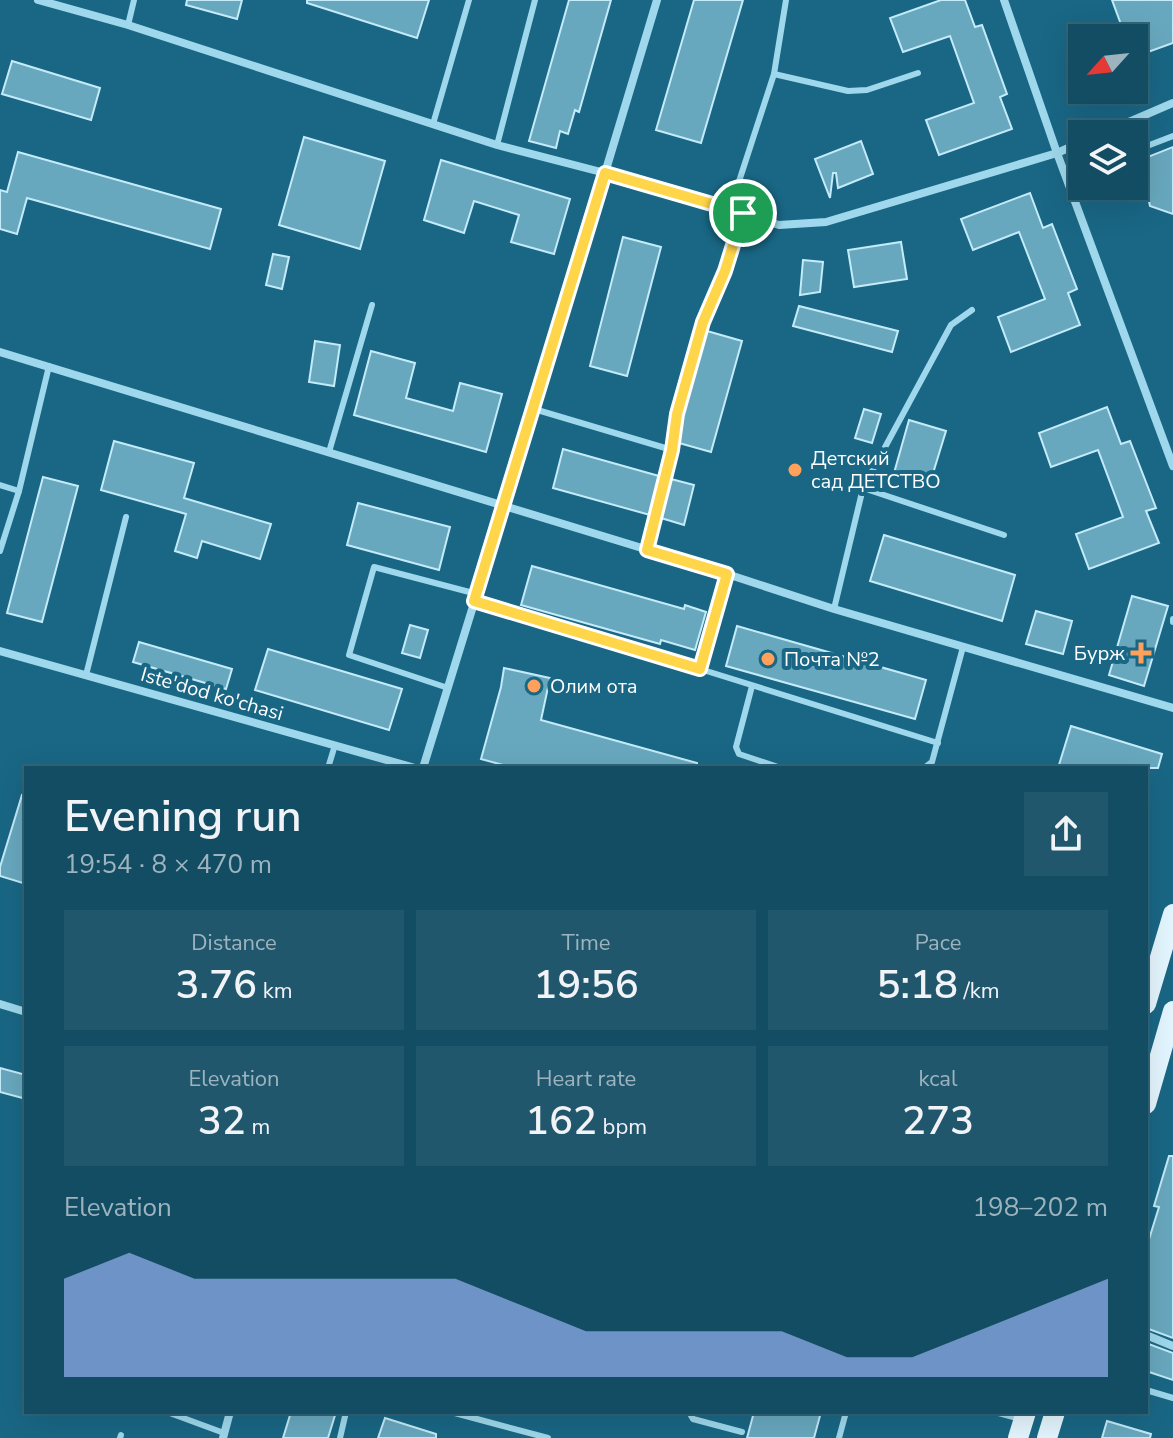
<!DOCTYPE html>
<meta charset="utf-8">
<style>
:root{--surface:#134d64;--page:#20576d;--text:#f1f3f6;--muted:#9db4bf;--line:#326478;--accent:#95b2f1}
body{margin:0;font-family:"Nunito Sans",sans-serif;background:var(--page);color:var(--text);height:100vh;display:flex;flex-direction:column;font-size:30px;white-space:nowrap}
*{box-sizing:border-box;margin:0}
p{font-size:26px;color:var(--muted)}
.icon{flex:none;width:44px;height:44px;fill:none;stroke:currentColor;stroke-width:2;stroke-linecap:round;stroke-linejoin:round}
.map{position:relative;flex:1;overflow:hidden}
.details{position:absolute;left:24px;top:766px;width:1124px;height:648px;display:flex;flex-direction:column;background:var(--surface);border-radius:0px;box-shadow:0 8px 32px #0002,0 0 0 2px var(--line)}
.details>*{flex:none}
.needle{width:52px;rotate:243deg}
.buttons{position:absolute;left:1068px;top:24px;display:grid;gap:16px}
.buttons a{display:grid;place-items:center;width:80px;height:80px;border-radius:0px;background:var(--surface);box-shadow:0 8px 32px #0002,0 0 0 2px var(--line);font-size:40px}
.pin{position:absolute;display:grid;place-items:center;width:68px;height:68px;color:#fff;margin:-34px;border:4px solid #fff;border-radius:50%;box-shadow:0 2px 8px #0007}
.round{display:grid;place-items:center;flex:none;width:84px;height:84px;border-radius:0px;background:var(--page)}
.summary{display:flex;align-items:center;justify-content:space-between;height:136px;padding:0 40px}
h1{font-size:44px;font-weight:600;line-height:60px}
.figures{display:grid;grid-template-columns:repeat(3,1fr);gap:12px;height:136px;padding:8px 40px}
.figures div{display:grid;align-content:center;border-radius:0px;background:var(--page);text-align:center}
.figures b{font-size:40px;font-weight:600}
.figures small{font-size:22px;font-weight:400}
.figures p{font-size:22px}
.chart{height:224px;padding:16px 40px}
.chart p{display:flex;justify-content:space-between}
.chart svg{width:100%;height:144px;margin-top:8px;fill:var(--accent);opacity:.7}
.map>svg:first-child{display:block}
.building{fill:#68a8bf;stroke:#c4ebf9;stroke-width:2}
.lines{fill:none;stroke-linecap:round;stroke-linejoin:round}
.service{stroke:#9fd8ec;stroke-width:6}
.minor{stroke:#9fd8ec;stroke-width:8}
.primary{stroke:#e4f6ff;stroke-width:20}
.route-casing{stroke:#fff;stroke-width:16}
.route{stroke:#ffd54a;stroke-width:10}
.poi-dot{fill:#ffa15a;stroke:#196785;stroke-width:3}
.labels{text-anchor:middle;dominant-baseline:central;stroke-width:8;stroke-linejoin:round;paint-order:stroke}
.poi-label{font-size:20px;fill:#fff;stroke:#196785;text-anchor:start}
.street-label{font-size:20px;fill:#fff;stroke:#196785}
</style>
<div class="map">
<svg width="1173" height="1438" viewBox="0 0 1173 1438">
<rect width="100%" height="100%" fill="#196785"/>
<!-- building -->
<g class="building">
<polygon points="187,0 242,0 237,19 186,5"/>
<polygon points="307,0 429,0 417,38 307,3"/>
<polygon points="569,0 611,0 579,112 575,110 568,134 560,131 556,148 529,141"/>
<polygon points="694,0 743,0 701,143 656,130"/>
<polygon points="941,0 965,0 975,27 982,25 1007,94 1000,97 1012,129 939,155 926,120 974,103 950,36 903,52 890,18"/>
<polygon points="1112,0 1173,0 1173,43 1134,57 1134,38 1126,38"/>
<polygon points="12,61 100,88 91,120 2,94"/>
<polygon points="304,137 385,161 360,249 279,225"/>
<polygon points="861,141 873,174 838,188 836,173 833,173 830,198 815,159"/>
<polygon points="1173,147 1173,214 1150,206 1140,160"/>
<polygon points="18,152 221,209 210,249 27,198 17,234 0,229 0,190 7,192"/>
<polygon points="441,160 570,199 554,254 511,242 519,215 474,201 464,233 424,220"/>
<polygon points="1030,193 1043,228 1052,224 1077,289 1068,293 1080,325 1011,352 998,317 1045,299 1019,232 973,250 961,219"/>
<polygon points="623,237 661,247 627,376 590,366"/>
<polygon points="901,242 907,279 854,287 848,250"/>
<polygon points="273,254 289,257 282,289 266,285"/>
<polygon points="803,260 823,262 820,292 800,295"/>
<polygon points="799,306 898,331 892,352 793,326"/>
<polygon points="707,331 742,341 711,452 679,443 682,418"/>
<polygon points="315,341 340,345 334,386 309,382"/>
<polygon points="371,351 415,363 406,398 453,411 460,383 502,394 486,452 354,415"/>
<polygon points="1107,407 1121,444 1130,441 1156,508 1146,511 1159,543 1089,569 1076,534 1123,517 1098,450 1051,467 1039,433"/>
<polygon points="864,409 881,414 872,443 855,438"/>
<polygon points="909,420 946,431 930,483 894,473"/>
<polygon points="114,441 194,463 184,498 271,524 260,559 202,541 197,558 175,551 186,514 101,490"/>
<polygon points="563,449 659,476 650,515 553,488"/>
<polygon points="43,477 78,486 42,622 7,613"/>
<polygon points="671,479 694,485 684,525 661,518"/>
<polygon points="358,503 450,527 439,570 347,545"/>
<polygon points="884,535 1015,575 1002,621 870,581"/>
<polygon points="532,566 684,609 685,605 706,612 695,650 661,640 660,644 521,605"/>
<polygon points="1132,596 1168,606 1144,686 1109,675"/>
<polygon points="1036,611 1072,621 1063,654 1026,644"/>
<polygon points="410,625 428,630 420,658 402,653"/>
<polygon points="737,626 926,680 915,719 726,666"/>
<polygon points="139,642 232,669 226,689 133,662"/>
<polygon points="268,649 402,689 389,730 255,690"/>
<polygon points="504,668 550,678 541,720 697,763 697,768 514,768 481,759 501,687"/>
<polygon points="1071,726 1162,754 1158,768 1058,768"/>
<polygon points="22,795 26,796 26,884 0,876 0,867"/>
<polygon points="0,1068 26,1075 26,1099 0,1092"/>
<polygon points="1169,1156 1173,1156 1173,1338 1146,1328 1146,1249 1159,1207 1154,1206"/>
<polygon points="1146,1343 1173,1353 1173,1380 1146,1371"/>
<polygon points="291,1412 336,1412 328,1438 283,1438"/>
<polygon points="754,1412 821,1412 814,1438 747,1438"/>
<polygon points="385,1418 436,1434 436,1438 378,1438"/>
<polygon points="1107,1421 1151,1434 1150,1438 1102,1438"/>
</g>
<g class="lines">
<!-- service -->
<g class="service">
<polyline points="128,25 134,0"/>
<polyline points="774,74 848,91 867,90 918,73"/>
<polyline points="433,124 469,0"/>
<polyline points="497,145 535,0"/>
<polyline points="1134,151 1173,136"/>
<polyline points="730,209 774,74 786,0"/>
<polyline points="534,409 672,450 677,414 703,322 725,271 743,213"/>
<polyline points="329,452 372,305"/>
<polyline points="0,485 19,491"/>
<polyline points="863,488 1004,535"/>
<polyline points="647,550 672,450"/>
<polyline points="0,551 19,491 49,366"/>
<polyline points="474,601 700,669 727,574"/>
<polyline points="834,609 863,488 951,325 972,310"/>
<polyline points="1173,622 1173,619"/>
<polyline points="700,669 938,743"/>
<polyline points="86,675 126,517"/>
<polyline points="752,686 736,747 739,754 781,768"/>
<polyline points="448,688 349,655 374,567 477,594"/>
<polyline points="328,768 335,745"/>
<polyline points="924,768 932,762 963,647"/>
<polyline points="1146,1390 1173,1398"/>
<polyline points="167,1412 224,1433"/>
<polyline points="451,1412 548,1438"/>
<polyline points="689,1412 693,1419 742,1432"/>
<polyline points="995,1412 1020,1419"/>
<polyline points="120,1438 121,1435"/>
<polyline points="340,1438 346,1412"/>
<polyline points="839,1438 846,1412"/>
</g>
<!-- minor -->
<g class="minor">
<polyline points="38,0 128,25 497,145 605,173 779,225 826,222 1057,153 1082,142"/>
<polyline points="1004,0 1057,153 1173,466"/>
<polyline points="1101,134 1173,103"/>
<polyline points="0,352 727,574 834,609 1173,708"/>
<polyline points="0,651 415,768"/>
<polyline points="423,768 534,409 657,0"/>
<polyline points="0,1004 26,1012"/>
<polyline points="1146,1335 1173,1346"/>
<polyline points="223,1438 230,1412"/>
</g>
<!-- primary -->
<g class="primary">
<polyline points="1146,1004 1173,914"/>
<polyline points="1146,1104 1173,1011"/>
<polyline points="1018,1438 1026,1412"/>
<polyline points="1047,1438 1055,1412"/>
</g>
</g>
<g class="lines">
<defs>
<polygon id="route" points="605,173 743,213 725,271 703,322 677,414 672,450 647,550 727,574 700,669 474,601"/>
</defs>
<!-- route casing -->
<use href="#route" class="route-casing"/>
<!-- route -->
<use href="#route" class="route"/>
</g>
<!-- markers -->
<g class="poi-dot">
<circle cx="795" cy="470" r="8"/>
<path d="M1137 641h8v8h8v8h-8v8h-8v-8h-8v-8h8z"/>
<circle cx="768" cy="659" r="8"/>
<circle cx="534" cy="686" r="8"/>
</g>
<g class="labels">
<!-- poi labels -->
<g class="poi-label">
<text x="811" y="458">Детский<tspan x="811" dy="23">сад ДЕТСТВО</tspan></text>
<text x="1125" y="653" text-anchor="end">Бурж</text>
<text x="784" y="659">Почта №2</text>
<text x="550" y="686">Олим ота</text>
</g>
<!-- street labels -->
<g class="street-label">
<text transform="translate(212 694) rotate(16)">Iste'dod ko'chasi</text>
</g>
</g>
</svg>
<div class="buttons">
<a><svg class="needle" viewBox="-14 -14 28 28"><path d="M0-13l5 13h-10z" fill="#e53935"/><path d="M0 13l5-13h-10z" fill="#9db4bf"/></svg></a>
<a><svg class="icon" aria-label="layers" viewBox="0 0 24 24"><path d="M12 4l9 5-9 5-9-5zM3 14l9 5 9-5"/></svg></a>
</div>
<div class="pin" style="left:743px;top:213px;background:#1e9e55"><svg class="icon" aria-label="arrive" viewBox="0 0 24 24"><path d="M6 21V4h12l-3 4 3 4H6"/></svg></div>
<section class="details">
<div class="summary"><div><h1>Evening run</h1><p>19:54 · 8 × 470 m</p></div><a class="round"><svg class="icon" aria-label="share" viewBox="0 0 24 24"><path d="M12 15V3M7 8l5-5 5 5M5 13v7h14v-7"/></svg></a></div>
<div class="figures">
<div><p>Distance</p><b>3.76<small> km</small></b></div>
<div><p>Time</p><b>19:56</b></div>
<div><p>Pace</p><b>5:18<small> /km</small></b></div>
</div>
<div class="figures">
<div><p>Elevation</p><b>32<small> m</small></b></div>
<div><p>Heart rate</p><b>162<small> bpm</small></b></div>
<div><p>kcal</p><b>273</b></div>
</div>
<div class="chart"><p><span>Elevation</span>198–202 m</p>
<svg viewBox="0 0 160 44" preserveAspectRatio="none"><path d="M0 44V14L10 6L20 14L30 14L40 14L50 14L60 14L70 22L80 30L90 30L100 30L110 30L120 38L130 38L140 30L150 22L160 14V44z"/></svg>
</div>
</section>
</div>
